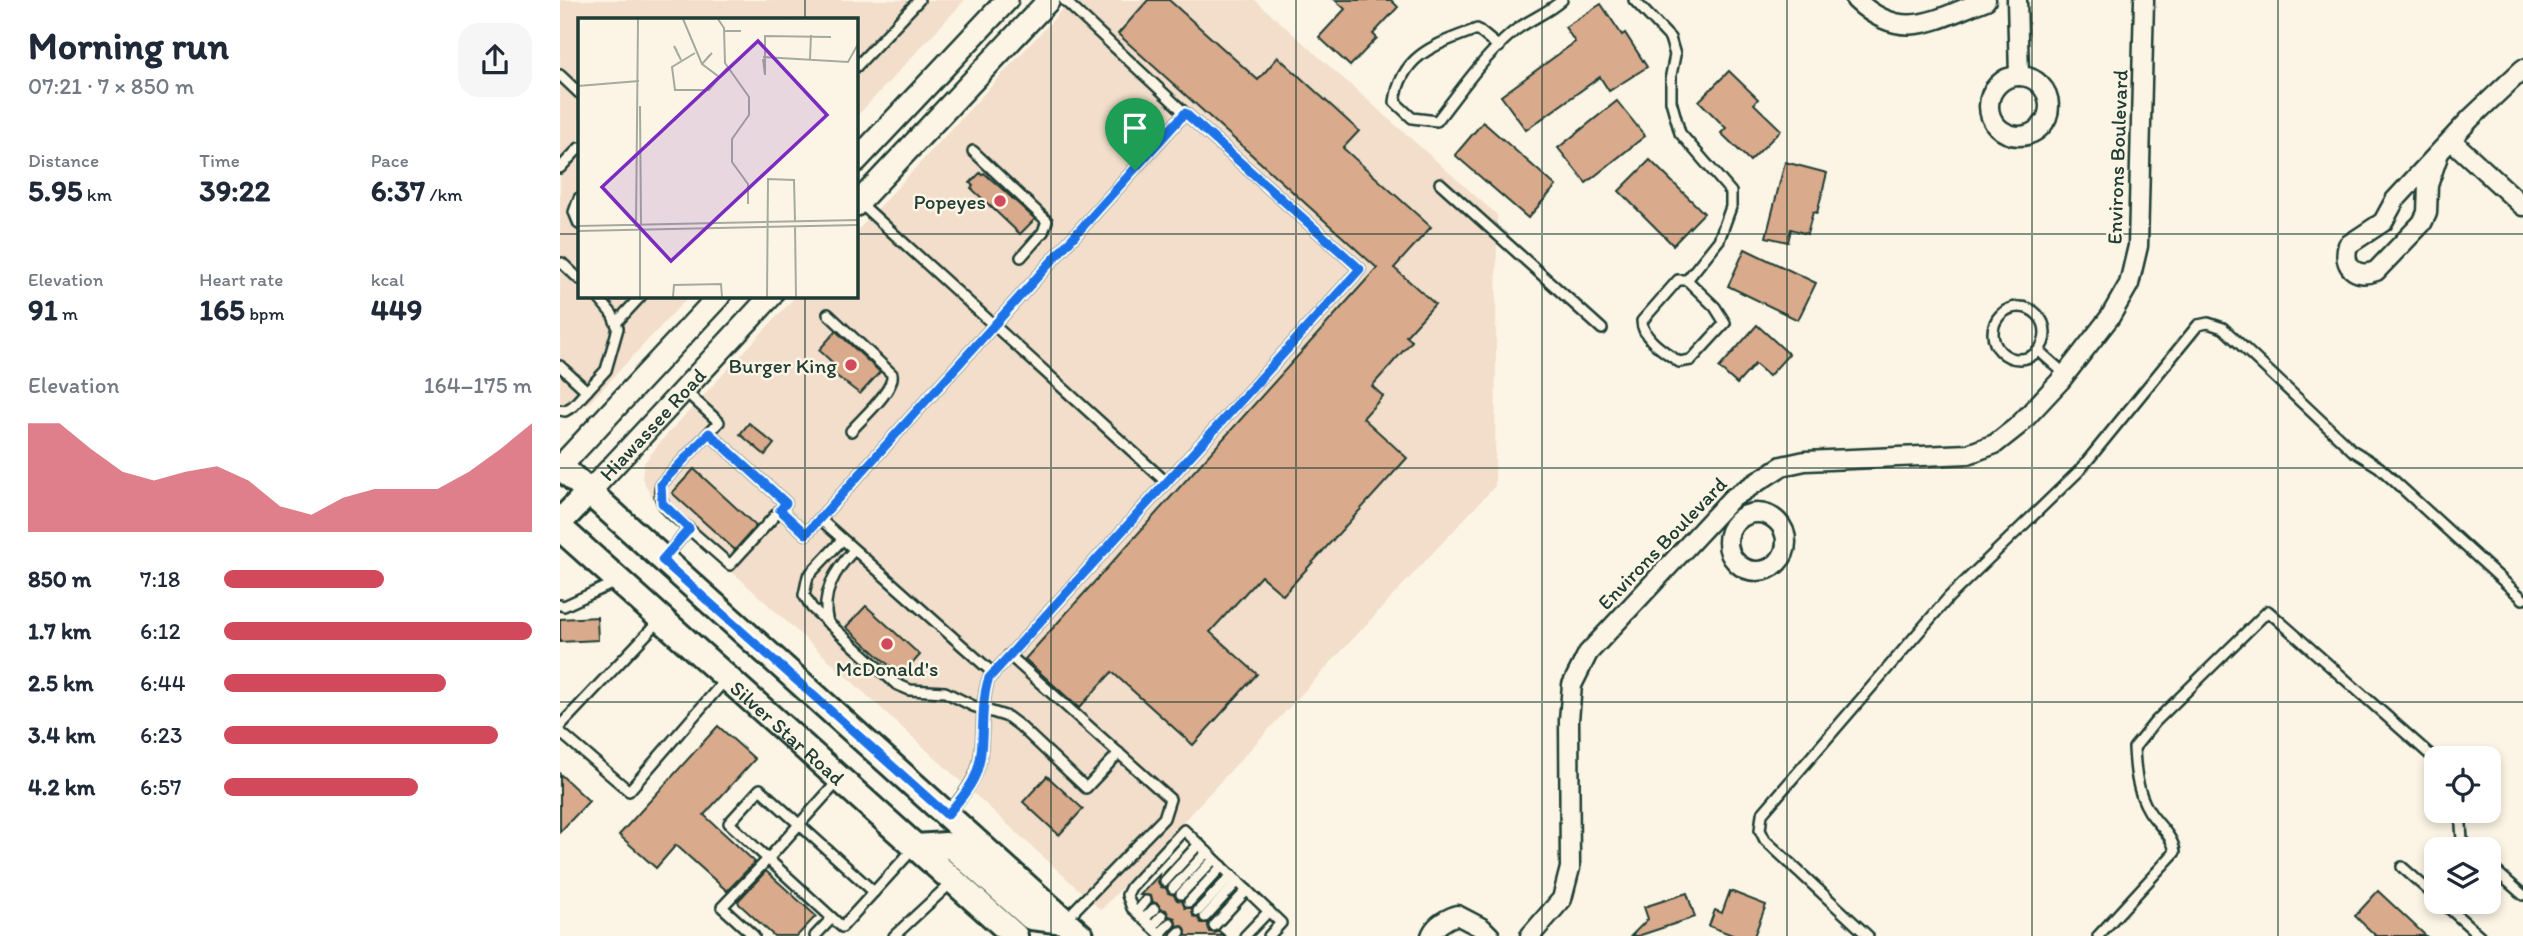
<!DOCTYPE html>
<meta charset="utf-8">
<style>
:root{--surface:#fff;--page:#f6f6f7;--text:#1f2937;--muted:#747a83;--accent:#d1495b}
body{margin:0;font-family:Itim,sans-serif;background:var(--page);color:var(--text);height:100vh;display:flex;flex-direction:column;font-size:26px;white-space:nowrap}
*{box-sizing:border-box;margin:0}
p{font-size:23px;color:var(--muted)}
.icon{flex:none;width:38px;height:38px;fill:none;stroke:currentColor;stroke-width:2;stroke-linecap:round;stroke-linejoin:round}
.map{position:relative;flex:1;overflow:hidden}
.panel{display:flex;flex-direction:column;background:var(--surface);width:560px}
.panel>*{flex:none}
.controls{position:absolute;left:1864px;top:746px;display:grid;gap:14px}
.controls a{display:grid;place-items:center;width:77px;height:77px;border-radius:14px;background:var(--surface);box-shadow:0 4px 10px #0003;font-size:35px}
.pin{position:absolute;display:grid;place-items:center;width:60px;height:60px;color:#fff;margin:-72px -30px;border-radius:50% 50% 50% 0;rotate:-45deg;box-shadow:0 0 7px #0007}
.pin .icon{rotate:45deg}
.round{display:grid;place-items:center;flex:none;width:74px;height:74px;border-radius:21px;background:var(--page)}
.headline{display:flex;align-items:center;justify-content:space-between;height:119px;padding:0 28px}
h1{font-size:38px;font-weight:700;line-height:52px}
.stats{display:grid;grid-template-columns:repeat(3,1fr);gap:10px;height:119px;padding:7px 28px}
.stats div{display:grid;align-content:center}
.stats b{font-size:30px;font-weight:700}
.stats small{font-size:19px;font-weight:400}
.stats p{font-size:19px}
.chart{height:196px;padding:14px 28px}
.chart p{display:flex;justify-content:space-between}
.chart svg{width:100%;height:126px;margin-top:7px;fill:var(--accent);opacity:.7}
ul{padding:0 28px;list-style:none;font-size:23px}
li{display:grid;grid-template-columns:112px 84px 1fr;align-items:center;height:52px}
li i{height:18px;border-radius:9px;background:var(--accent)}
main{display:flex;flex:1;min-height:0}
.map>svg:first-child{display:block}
.built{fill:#f2deca}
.building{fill:#d9aa8b;stroke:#1f3d34;stroke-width:2}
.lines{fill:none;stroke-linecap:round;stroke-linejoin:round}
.service-casing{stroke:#1f3d34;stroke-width:14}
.minor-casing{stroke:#1f3d34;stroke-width:23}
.tertiary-casing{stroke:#1f3d34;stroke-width:26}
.secondary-casing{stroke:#1f3d34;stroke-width:30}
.service{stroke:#fcf5e5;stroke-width:9}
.minor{stroke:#fcf5e5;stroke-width:18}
.tertiary{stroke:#fcf5e5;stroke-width:21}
.secondary{stroke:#fcf5e5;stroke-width:24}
.route-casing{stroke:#fff;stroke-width:14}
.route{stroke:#1a73e8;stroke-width:9}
.grid{fill:none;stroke:#1f3d34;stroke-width:2;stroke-opacity:0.55}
.poi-dot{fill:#d1495b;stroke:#fcf5e5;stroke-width:2.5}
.labels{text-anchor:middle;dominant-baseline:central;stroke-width:5;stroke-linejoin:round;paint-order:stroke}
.street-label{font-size:21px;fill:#1f3d34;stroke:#fcf5e5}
.poi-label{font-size:21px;fill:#1f3d34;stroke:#fcf5e5;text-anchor:end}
.inset-road{fill:none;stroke:#a4ab9e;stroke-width:2}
.view{fill:#7b2cbf;fill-opacity:0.15;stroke:#7b2cbf;stroke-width:3.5}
.inset-edge{fill:none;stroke:#1f3d34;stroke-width:3.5}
</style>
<main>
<section class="panel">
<div class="headline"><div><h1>Morning run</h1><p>07:21 · 7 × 850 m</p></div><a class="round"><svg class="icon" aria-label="share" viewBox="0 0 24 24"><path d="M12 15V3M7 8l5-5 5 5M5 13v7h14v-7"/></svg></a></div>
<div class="stats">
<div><p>Distance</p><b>5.95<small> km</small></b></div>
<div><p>Time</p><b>39:22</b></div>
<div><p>Pace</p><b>6:37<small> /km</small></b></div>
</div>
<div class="stats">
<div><p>Elevation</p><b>91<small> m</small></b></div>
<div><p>Heart rate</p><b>165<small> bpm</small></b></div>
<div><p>kcal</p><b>449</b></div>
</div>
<div class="chart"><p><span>Elevation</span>164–175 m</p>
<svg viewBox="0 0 160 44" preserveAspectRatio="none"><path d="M0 44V6L10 6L20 15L30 23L40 26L50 23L60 21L70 26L80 35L90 38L100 32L110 29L120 29L130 29L140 23L150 15L160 6V44z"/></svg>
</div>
<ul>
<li><b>850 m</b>7:18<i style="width:52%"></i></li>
<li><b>1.7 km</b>6:12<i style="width:100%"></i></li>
<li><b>2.5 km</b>6:44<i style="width:72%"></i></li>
<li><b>3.4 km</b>6:23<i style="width:89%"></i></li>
<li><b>4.2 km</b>6:57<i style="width:63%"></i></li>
</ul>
</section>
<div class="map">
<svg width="1963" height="936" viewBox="0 0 1963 936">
<rect width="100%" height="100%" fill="#fcf5e5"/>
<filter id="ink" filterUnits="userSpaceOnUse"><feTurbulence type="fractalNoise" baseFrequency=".0143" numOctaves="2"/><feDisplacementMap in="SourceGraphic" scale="14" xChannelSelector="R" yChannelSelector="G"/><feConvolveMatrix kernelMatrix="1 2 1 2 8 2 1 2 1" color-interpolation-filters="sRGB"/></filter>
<g filter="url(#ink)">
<!-- built -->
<g class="built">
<polygon points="0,0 405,0 296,117 296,19 19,19 19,296 129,296 30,402 13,416 0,416"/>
<polygon points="511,0 695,0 937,215 935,486 541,910 93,499 82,478 84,463 101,441 236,296 296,296 296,232"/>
</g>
<!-- building -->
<g class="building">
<polygon points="588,0 609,0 698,80 718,57 799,131 783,148 871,227 834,268 875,304 846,336 852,341 812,386 823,396 803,418 847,458 723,595 701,576 650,632 697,674 633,745 552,672 519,708 465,659 817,268 558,34"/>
<polygon points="775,0 831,0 838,7 813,34 817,38 790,66 759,37 785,9"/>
<polygon points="1041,4 1062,35 1065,33 1087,67 1049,91 1040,77 966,130 941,96 1015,42 1005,27"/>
<polygon points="1169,71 1198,99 1194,104 1221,130 1190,161 1161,133 1166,128 1139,101"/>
<polygon points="1057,101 1085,136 1026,183 998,148"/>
<polygon points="923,122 996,186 968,218 895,155"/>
<polygon points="1090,160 1144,213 1113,245 1059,191"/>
<polygon points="1225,162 1267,173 1257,213 1253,212 1247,234 1231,229 1228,242 1206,237"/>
<polygon points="420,173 422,175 424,173 440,187 475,219 460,234 411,188 413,186 410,183"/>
<polygon points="1185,249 1256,283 1238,320 1168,286"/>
<polygon points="1197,325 1229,354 1209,376 1195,364 1177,384 1159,368"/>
<polygon points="276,331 320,372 300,394 266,368 272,362 259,350"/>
<polygon points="189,423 214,444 205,455 180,434"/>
<polygon points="134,469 196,526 175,550 112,493"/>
<polygon points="306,606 360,655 341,676 286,627"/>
<polygon points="37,617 38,640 0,642 0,619"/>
<polygon points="158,726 195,759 144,815 195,862 167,891 116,845 96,868 59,835"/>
<polygon points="0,774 29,801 0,832"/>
<polygon points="487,776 523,809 499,835 463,802"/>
<polygon points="206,871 256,916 237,936 214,936 179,904 178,901"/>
<polygon points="599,875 598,882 601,887 606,888 608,893 614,895 617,900 622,901 625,908 632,908 633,916 638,918 641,923 648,923 650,932 655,933 659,931 665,936 626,936 625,928 621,925 616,926 615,918 609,916 606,910 601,909 598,904 593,902 591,896 580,895"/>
<polygon points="1170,891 1206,905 1194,936 1175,936 1149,926 1155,910 1162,913"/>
<polygon points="1818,891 1866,936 1816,936 1795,916"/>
<polygon points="1127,893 1135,917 1078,936 1071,936 1088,919 1084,907"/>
</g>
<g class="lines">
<defs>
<g id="service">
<path d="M1074,0L1110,38L1115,55L1111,75V101L1120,133L1171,192V207L1159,240L1127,280H1118L1082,321C1082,339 1106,352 1119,362L1131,360L1165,323L1155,307L1127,280"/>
<path d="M939,47L917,29C877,44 841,54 835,102L852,118L877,121C900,91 923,58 952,33C967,20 987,14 1002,0"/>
<polyline points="296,67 359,0"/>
<polyline points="0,75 19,93"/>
<polyline points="413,151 487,221 483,232 461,257"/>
<polyline points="0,168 19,148"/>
<polyline points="880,183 1042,329"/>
<polyline points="19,198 14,212 19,224"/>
<polyline points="300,203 606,482"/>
<polyline points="2,263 19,279"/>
<circle cx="1459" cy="333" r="26"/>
<path d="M268,314L332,374C335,390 302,418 291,431"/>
<polyline points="56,323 81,296"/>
<polyline points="1479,351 1505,374"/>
<polyline points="0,366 27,391"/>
<polyline points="0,410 5,411 13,406 46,370 58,328 52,314 37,296"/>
<polyline points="149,433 226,503 220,510"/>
<polyline points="260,519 433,673"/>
<polyline points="129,529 170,565 220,510 246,534 625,113"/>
<polyline points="282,540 248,576 244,595 252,608 336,684 350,690 385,692 413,706 448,717 460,726 526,788 559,753"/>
<path d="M103,559L129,529C115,516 95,506 101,484L159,422L125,391"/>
<polyline points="0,605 4,606 56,582"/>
<path d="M268,623C260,594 275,570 294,550"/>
<polyline points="449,655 610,799 604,818 505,920"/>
<polyline points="0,726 100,620"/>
<polyline points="0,732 69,791 166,679"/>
<polyline points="280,779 208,859 282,927 354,848"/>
<polyline points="1900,810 1902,840 1912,849"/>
<path d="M389,812C422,774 421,766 423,716C424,703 424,690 429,678L800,269L625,113L504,0"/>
<polyline points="1928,864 1963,895"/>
<polyline points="1842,867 1876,897"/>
<polyline points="605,881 639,844"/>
<polyline points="613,888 647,852"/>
<polyline points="621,894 654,859"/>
<polyline points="1881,901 1920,936"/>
<polyline points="629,902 662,866"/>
<polyline points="638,911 672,875"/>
<polyline points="577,912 586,901"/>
<polyline points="645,917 678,881"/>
<polyline points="584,919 594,909"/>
<polyline points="654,926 687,890"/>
<polyline points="592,927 602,916"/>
<polyline points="600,934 610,923"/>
<polyline points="194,936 162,907 208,859 169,823 200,789 314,892"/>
<polyline points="255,936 272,918"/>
<polyline points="334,936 392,882"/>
<polyline points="602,936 572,908 567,895 571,887 624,830 721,923 709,936"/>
<polyline points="616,936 620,932"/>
<polyline points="685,936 709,911"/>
<polyline points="1308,936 1205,840 1200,830 1202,814 1389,597 1519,471 1638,325 1648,323 1663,328 1792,450 1819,467 1963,599"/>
<path d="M1538,936L1615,852C1613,836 1598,825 1589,811C1577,792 1575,769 1574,748L1595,722L1708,611L1876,760"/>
</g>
<g id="minor">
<path d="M1296,0C1343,44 1375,19 1426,0"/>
<polyline points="1457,0 1459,76"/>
<circle cx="1459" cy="106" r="30"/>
<polyline points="1891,140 1963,206"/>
<path d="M1879,153L1868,185L1867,213L1862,223L1816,271C1795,279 1782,266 1788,245L1823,222L1835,200L1911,118L1963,69"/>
<circle cx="1197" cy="542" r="29"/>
<path d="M871,936C875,925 886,919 897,915L922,928L930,936"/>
<polyline points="970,936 1002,899 1010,868 1009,720 1012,685 1028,653 1171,499 1222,466 1245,461 1408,454 1435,444 1459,425 1501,380 1550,317 1569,284 1578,246 1584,0"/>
</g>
<g id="tertiary">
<polyline points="296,161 447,0"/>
<polyline points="296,205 489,0"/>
<polyline points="0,467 159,296"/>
<path id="s1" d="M29,492L211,296"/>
</g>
<g id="secondary">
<polyline points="0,466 521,936"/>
<polyline points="0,522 29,492"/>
<path id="s2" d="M0,528L455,936"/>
<polyline points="355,847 386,845 394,848 471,917 504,921"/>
</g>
</defs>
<!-- service casing -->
<use href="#service" class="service-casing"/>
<!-- minor casing -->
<use href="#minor" class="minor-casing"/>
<!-- tertiary casing -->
<use href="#tertiary" class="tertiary-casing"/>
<!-- secondary casing -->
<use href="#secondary" class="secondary-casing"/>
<!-- service -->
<use href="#service" class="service"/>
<!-- minor -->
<use href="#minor" class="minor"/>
<!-- tertiary -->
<use href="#tertiary" class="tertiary"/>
<!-- secondary -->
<use href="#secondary" class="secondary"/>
</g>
</g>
<g class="lines" filter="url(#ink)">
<defs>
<path id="route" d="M625,113L800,269L429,678C424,690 424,703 423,716C421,768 422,775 387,815L102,560L129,529L102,503L101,484L149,433L226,503L220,510L246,534Z"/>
</defs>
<!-- route casing -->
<use href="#route" class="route-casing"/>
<!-- route -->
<use href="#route" class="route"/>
</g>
<!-- grid -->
<path class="grid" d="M245,0V19M491,0V936M736,0V936M982,0V936M1227,0V936M1472,0V936M1718,0V936M0,234H19M296,234H1963M245,296V936M0,468H1963M0,702H1963"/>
<!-- markers -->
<g class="poi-dot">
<circle cx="440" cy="201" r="7"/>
<circle cx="291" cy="365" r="7"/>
<circle cx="327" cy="644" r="7"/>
</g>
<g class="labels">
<!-- street labels -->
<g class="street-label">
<text transform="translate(1557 157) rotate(-88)">Environs Boulevard</text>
<text stroke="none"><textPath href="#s1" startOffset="93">Hiawassee Road</textPath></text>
<text transform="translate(1102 543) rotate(-46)">Environs Boulevard</text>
<text stroke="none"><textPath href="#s2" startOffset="306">Silver Star Road</textPath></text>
</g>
<!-- poi labels -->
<g class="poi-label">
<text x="426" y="201">Popeyes</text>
<text x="277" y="365">Burger King</text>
<text x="327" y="668" text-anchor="middle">McDonald's</text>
</g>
</g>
<!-- overview -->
<g transform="translate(18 18)">
<rect width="280" height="280" fill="#fcf5e5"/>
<path class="inset-road" d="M105,1L124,46L140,58M140,1L146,10L147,45L171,79V97L154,121V144L170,166V186M147,13H163H156M99,33L96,28L103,42M117,35L94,49L97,72H131L149,50M185,39L270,44L280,26M185,41L187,57V18L253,19M232,41L233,17M124,46L134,35L129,40M0,68L61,63M62,88L63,206M0,208L280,202M217,208L218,279M58,209L60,1M0,213L280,207M62,279V207M95,279L96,267L143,266L144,279M189,279L190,161L216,162L217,203"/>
<path class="view" d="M180,23L249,97L93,243L24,169Z"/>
<rect width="280" height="280" class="inset-edge"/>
</g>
</svg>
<div class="controls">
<a><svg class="icon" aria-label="locate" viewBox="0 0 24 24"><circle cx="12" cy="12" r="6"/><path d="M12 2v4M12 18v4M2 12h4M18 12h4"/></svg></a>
<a><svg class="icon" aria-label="layers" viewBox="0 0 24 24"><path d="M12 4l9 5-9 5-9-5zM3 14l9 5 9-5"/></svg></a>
</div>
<div class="pin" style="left:575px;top:170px;background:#1e9e55"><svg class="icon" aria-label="arrive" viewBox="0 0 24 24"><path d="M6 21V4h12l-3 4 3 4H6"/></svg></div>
</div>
</main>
